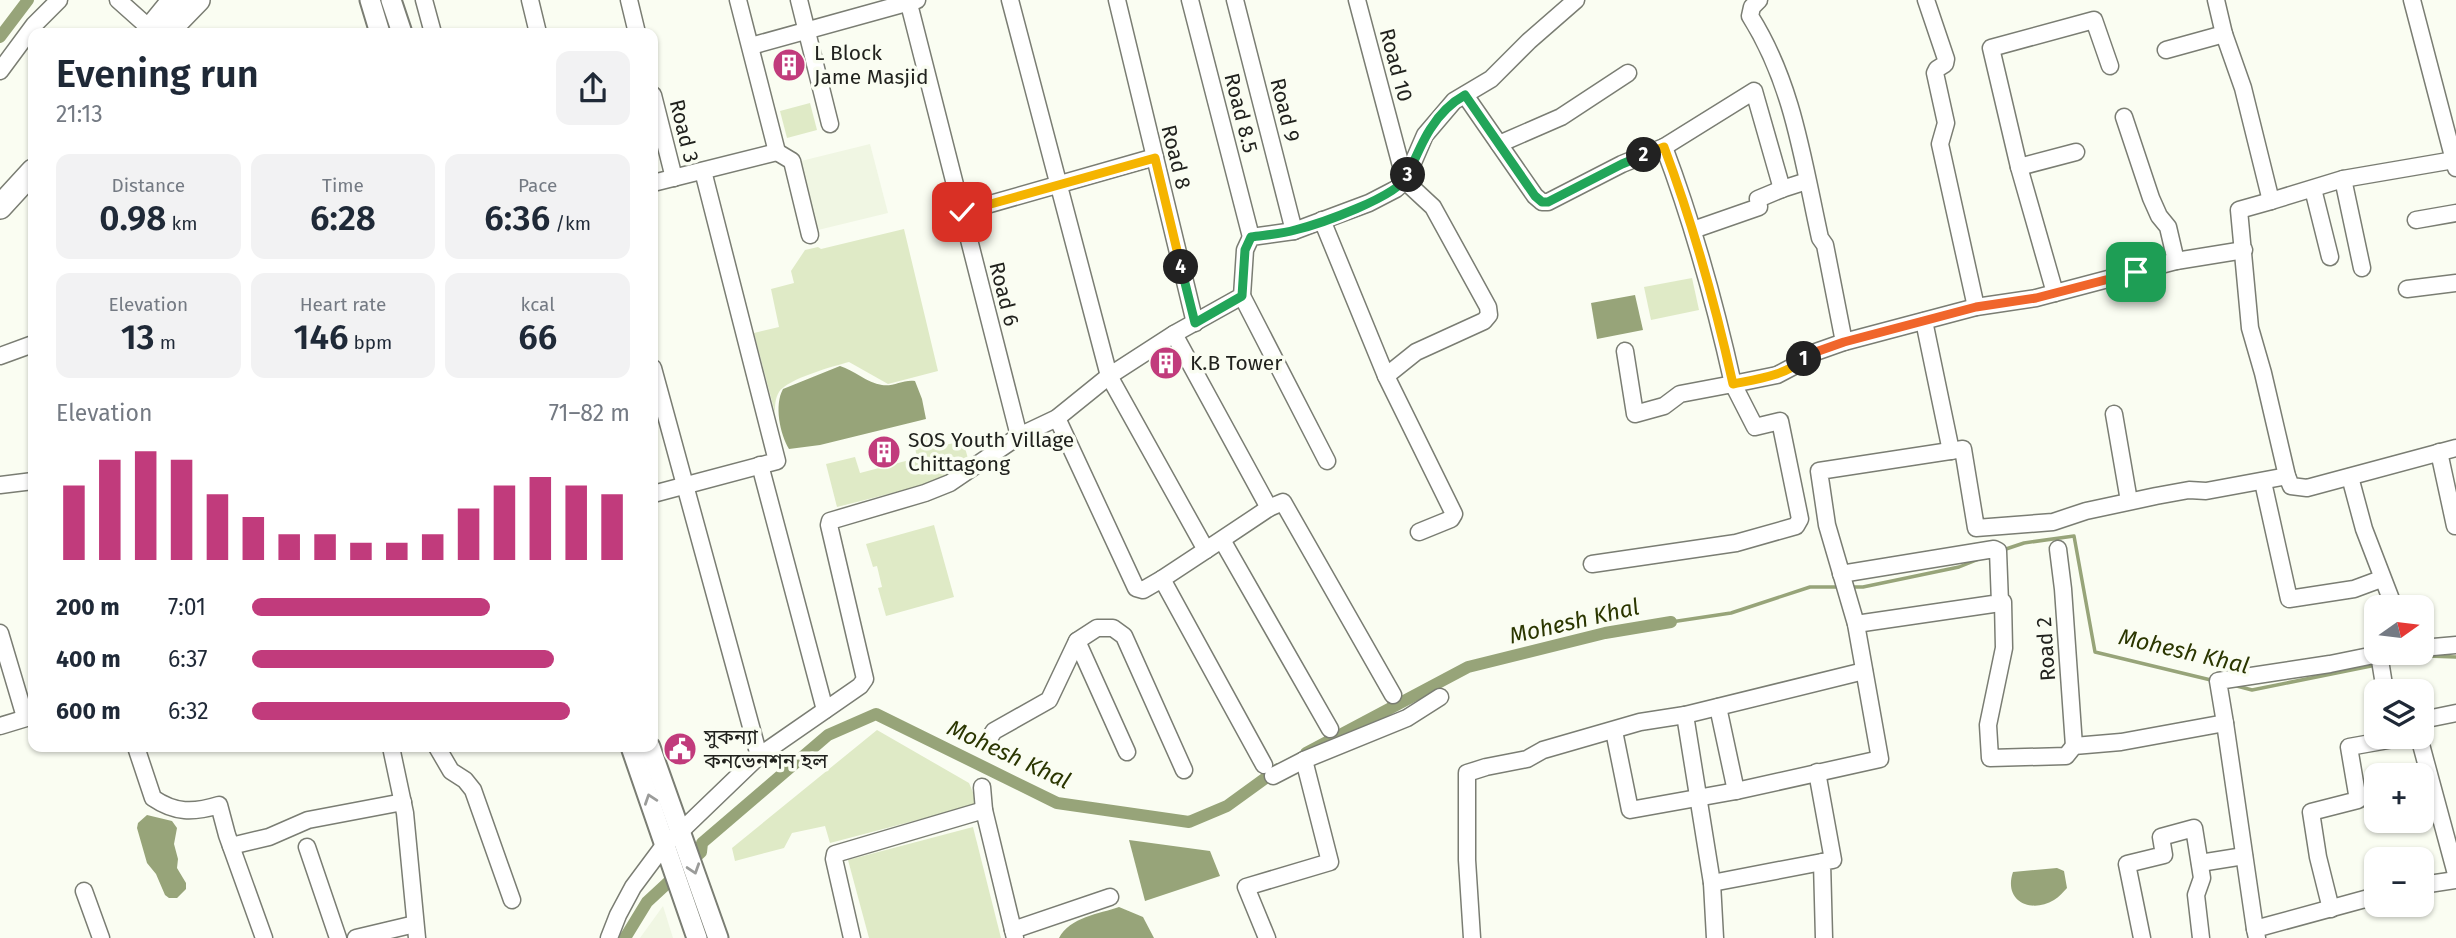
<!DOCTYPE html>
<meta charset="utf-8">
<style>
:root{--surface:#fff;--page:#f2f2f3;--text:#1f2937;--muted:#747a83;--accent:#c13b7c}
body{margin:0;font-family:"Fira Sans","Noto Sans Bengali",sans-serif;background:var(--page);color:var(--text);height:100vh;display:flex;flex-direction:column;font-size:26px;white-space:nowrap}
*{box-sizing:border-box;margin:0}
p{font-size:23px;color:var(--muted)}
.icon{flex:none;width:38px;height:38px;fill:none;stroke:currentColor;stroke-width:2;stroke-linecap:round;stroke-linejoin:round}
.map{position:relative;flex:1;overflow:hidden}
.details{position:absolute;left:28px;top:28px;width:630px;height:724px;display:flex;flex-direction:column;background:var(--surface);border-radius:14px;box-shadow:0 2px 5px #0004}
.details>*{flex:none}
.needle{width:46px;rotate:76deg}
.buttons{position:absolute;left:2364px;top:595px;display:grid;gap:14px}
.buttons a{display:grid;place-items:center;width:70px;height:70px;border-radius:14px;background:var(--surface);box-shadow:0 2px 5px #0004;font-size:35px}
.pin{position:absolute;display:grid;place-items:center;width:60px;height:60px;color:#fff;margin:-30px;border-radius:14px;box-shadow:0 4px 10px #0006}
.km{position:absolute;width:35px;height:35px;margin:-18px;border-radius:50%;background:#222;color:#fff;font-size:19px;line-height:35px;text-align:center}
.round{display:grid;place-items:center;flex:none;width:74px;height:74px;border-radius:14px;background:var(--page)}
.overview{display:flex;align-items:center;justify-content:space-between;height:119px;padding:0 28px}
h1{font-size:38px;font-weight:600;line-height:52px}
.stats{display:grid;grid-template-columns:repeat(3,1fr);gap:10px;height:119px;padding:7px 28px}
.stats div{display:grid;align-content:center;border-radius:14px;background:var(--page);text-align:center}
.stats b{font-size:35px;font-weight:600}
.stats small{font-size:19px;font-weight:400}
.stats p{font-size:19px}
.chart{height:196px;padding:14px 28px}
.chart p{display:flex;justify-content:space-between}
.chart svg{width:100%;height:126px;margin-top:7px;stroke:var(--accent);stroke-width:6}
ul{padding:0 28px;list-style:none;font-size:23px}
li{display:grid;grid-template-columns:112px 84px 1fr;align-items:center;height:52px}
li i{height:18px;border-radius:9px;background:var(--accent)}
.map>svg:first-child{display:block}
.built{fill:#f0f6e3}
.green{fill:#dfeac6}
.water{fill:#97a479}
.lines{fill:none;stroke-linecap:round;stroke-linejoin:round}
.stream{stroke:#97a479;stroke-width:3.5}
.canal{stroke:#97a479;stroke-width:12}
.minor-casing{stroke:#7a7d73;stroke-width:19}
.major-casing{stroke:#7a7d73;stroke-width:23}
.highway-casing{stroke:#7a7d73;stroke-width:26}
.minor{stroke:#fff;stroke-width:16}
.major{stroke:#fff;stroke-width:19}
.highway{stroke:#fff;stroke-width:23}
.oneway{stroke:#9b9c9a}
.split-1-casing{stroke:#fff;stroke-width:14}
.split-2-casing{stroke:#fff;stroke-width:14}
.split-3-casing{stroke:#fff;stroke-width:14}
.split-4-casing{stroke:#fff;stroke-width:14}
.split-5-casing{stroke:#fff;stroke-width:14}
.split-1{stroke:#f0652b;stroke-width:9}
.split-2{stroke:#f5b400;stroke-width:9}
.split-3{stroke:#22a559;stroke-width:9}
.split-4{stroke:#22a559;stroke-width:9}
.split-5{stroke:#f5b400;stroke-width:9}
.labels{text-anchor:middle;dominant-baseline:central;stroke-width:7;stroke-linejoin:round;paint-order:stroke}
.poi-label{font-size:21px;fill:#21221e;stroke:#fafdf2;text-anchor:start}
.street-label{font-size:21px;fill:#21221e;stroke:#fafdf2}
.water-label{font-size:23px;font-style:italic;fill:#2b3600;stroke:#fafdf2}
</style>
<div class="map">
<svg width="2456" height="938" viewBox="0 0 2456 938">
<rect width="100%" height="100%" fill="#fafdf2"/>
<!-- built -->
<g class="built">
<polygon points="870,144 888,213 818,230 801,161"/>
<polygon points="663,906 673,938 640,938"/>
</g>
<!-- green -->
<g class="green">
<polygon points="810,103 817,130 787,138 780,111"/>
<path d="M904,229L938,371L888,384L849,362C834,366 787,379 779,392C775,399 775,405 775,413L754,333L779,327L771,289L794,283L791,271L805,250L818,247L821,249Z"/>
<polygon points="1692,278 1699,310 1651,320 1644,287"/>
<polygon points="941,430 945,445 963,441 969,462 944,480 837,507 826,464 855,457 860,473 917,458 913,437"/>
<polygon points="934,525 954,597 886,616 878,588 882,587 877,566 873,567 866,544"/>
<polygon points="877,730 969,783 978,804 830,843 825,826 792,833 784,848 735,861 732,848"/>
<polygon points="973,827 1001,938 869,938 848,860"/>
</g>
<!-- water -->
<g class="water">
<polygon points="1635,295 1643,330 1597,339 1591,303"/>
<path d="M840,366C854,370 867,383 882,385C893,387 904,379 915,381L922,399L926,419L820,445L789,449C780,434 774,405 783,389Z"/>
<polygon points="147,815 172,821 177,828 174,844 178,859 177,868 186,883 186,889 177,898 169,898 165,895 156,874 147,863 137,828 138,823"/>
<polygon points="1129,840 1210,851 1220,876 1145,901"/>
<path d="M2057,868L2064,871L2067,888C2063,892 2059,897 2054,900C2031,914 2003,901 2013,872Z"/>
<path d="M1119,907L1143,917L1154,938H1059C1070,917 1099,914 1119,907Z"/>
</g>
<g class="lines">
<!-- stream -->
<g class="stream">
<polyline points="2003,550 2024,543 2074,536 2095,652 2215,681"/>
<polyline points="1851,587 1863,587 1959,567 1979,559"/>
<polyline points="1671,622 1731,613 1810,587 1839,587"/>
<polyline points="2387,663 2427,656 2456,657"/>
<polyline points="2233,685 2252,690 2376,665"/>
</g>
<!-- canal -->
<g class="canal">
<polyline points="0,37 28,0"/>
<polyline points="1306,753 1468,667 1605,633 1671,622"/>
<polyline points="625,938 647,902 701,852 702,843 828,735 876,714 1057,803 1189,822 1227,806 1278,769"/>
</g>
<defs>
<g id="minor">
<polyline points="118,0 155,33"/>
<polyline points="424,0 433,33"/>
<polyline points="530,0 538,33"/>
<polyline points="629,0 637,33"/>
<polyline points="738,0 777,152"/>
<polyline points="799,0 830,124"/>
<polyline points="908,0 1019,436"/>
<polyline points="1010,0 1109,376 1206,550 1269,508 1283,502 1393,695"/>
<polyline points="1117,0 1195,323"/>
<polyline points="1190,0 1251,237"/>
<polyline points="1235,0 1294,231"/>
<path d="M1759,0L1752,7L1750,16C1793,84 1803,161 1820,238L1825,245L1844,342"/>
<polyline points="1926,0 1946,59 1945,64 1937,69 1935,73 1946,123 1940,144 1976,307"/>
<polyline points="2216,0 2224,34"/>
<polyline points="2412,0 2456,168"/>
<polyline points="751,46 917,0"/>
<polyline points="2166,50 2224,34 2243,88 2271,201 2343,179 2454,160"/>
<polyline points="0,71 34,25 59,0"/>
<polyline points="653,95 674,178"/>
<path d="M1465,95L1535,196L1542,202H1548L1622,164L1664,147C1693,224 1715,303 1733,384L1777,375L1796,365L1810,354L1844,342L1976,307L2036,298L2176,261L2244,250"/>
<polyline points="2124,117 2151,198 2159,216 2168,227 2176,261"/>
<polyline points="1499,144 1561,117 1628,73"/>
<polyline points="1664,147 1754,91 1782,189 1807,181"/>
<polyline points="777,152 792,161 810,235"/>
<polyline points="2019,167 2076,152"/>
<polyline points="2343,179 2362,268"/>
<polyline points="653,183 777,152"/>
<polyline points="2313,189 2330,257"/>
<polyline points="2271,201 2239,210 2250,328 2263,373 2287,476 2291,486 2307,488 2456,448"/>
<polyline points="962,212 1155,157"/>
<polyline points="1322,220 1386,376 1416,352 1484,321 1489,315 1488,307 1433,207 1405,181 1357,0"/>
<polyline points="2416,220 2456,213"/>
<polyline points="1693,230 1759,207 1758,199 1782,189"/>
<polyline points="2407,289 2456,283"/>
<polyline points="2055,293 2019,167 1991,48 2094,20 2110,66"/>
<polyline points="1242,296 1327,461"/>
<polyline points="1924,321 1951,451"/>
<polyline points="1174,334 1269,508"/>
<polyline points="0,356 33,344"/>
<polyline points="1386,376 1454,514 1451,519 1419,532"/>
<polyline points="2114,414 2129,501"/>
<polyline points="1057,418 1136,588 1143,590 1162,579"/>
<polyline points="2439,452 2455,526"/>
<polyline points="760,465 825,710"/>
<polyline points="2350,477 2364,529 2394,607"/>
<polyline points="2263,482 2289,599 2354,589 2381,579"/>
<polyline points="0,485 33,481"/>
<polyline points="653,494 777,461 703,171"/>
<polyline points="1222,540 1330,729"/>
<polyline points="2058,549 2063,589 2074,746"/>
<polyline points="1206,550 1162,579 1264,765"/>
<polyline points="1592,564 1736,543 1796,526 1800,519 1780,421 1755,427 1733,384 1680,394 1664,406 1635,414 1625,351"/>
<polyline points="1841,574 1994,549 1998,551 2000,603 1856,624"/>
<polyline points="2000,603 2003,602 2004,648 1988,725 1990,758 2066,756 2074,746 2121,742 2225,723 2218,681 2330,664 2384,653"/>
<polyline points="0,633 25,717"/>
<polyline points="1077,641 1127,752"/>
<polyline points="2422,648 2456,645"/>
<polyline points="2379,654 2385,691"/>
<polyline points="1718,707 1736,791"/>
<polyline points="1685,715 1864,671"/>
<polyline points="2422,720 2456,713"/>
<polyline points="2225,723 2255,929"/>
<polyline points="0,726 33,716"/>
<polyline points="1614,731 1630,810 1736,791 1880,759 1856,624 1827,525 1819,471 1963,449 1976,528 2053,522 2086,511 2156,496 2189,490 2206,491 2287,476"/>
<polyline points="990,737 994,731 1049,700 1077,641 1097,628 1113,628 1124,636 1184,770"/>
<polyline points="2419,737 2456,874"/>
<path d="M136,747L153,798C175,813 193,813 219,805L227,835L264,938"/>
<polyline points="391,747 405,813 417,938"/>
<polyline points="437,747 451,771 465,780 473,790 512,900"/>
<polyline points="759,756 860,686 865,679 829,525 830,521 925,493 950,483 1019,436 1057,418 1109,376 1174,334 1242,296 1245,250 1251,237 1294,231 1369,203 1396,189 1405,181 1425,135 1454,101 1491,79 1529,41 1576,0"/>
<polyline points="1817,772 1833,860 1822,862 1824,938"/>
<polyline points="1273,776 1304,760 1407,718 1440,697"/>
<polyline points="982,787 984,810"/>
<polyline points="231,846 269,837 308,820 403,802"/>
<polyline points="307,847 338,938"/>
<polyline points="2200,863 2244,856"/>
<polyline points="1712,883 1822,862"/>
<polyline points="2422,885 2456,880"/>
<polyline points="84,891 101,938"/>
<polyline points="2331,909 2318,857 2311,812 2358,800 2349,747 2405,737"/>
<polyline points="1013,930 1110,897"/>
<polyline points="356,938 415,924"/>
<polyline points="609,938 618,915 633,887 665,844 681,831 759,756 653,368"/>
<polyline points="852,938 834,859 835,854 984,810 1015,938"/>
<polyline points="1267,938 1246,887 1330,862 1304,760"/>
<polyline points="1472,938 1467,860 1467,773 1486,767 1527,759 1543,750 1640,722 1685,715 1712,883 1715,938"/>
<polyline points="2142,938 2127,864 2164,855 2161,837 2194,828 2202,878 2196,895 2201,938"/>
<polyline points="2257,938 2255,929 2376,896"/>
</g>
<g id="major">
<polyline points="370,0 380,33"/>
<polyline points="391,0 402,33"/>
<polyline points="631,747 697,938"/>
<polyline points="650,747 718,938"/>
</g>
<g id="highway">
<polyline points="147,33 174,0"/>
<polyline points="166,33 198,0"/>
<polyline points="0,207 33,171"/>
</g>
</defs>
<!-- minor casing -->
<use href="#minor" class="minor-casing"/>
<!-- major casing -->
<use href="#major" class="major-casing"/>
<!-- highway casing -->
<use href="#highway" class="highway-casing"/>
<!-- minor -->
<use href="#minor" class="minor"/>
<!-- major -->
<use href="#major" class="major"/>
<!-- highway -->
<use href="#highway" class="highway"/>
</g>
<!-- one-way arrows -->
<defs><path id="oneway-chevron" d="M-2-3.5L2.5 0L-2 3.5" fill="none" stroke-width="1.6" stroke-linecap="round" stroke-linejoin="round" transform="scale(1.75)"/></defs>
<g class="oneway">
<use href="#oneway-chevron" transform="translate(650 799) rotate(-109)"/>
<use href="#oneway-chevron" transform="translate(694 869) rotate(72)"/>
</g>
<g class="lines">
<defs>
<polyline id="split-1" points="1804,359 1810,354 1844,342 1976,307 2036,298 2136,272"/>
<path id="split-2" d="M1644,155L1664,147C1693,224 1715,303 1733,384C1758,379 1784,376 1804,359"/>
<path id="split-3" d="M1408,175C1421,144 1434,112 1465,95L1535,196L1542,202H1548L1622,164L1644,155"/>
<path id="split-4" d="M1181,267L1195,323L1242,296L1245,250L1251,237C1265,235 1281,234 1295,230C1319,224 1398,197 1408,175"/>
<polyline id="split-5" points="962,212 1155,158 1181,267"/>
</defs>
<!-- split-1 casing -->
<use href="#split-1" class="split-1-casing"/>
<!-- split-2 casing -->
<use href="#split-2" class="split-2-casing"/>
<!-- split-3 casing -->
<use href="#split-3" class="split-3-casing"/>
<!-- split-4 casing -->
<use href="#split-4" class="split-4-casing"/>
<!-- split-5 casing -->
<use href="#split-5" class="split-5-casing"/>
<!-- split-1 -->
<use href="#split-1" class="split-1"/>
<!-- split-2 -->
<use href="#split-2" class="split-2"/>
<!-- split-3 -->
<use href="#split-3" class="split-3"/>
<!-- split-4 -->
<use href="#split-4" class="split-4"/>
<!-- split-5 -->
<use href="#split-5" class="split-5"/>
</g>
<!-- icons -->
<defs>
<symbol id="building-disc" viewBox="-11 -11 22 22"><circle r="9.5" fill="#c13b7c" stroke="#fafdf2"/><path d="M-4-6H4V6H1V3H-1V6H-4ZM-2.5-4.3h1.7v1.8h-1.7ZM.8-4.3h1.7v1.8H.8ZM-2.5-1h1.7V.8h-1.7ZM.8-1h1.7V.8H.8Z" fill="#fff"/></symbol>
<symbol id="civic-disc" viewBox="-11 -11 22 22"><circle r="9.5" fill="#c13b7c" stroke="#fafdf2"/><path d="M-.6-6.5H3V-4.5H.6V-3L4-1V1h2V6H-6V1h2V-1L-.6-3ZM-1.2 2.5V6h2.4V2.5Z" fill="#fff"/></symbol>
</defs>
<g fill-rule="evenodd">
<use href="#building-disc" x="770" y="46" width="38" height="38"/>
<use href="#building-disc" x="1147" y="344" width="38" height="38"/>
<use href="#building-disc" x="865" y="433" width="38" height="38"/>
<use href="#civic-disc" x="661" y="730" width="38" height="38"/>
</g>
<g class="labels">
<!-- poi labels -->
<g class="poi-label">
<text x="814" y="53">L Block<tspan x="814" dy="24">Jame Masjid</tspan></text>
<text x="1190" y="363">K.B Tower</text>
<text x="908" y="440">SOS Youth Village<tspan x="908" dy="24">Chittagong</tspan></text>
<text x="704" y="737">সুকন্যা<tspan x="704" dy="24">কনভেনশন হল</tspan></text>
</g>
<!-- street labels -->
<g class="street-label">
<text transform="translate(1396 65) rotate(75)">Road 10</text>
<text transform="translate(1285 110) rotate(76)">Road 9</text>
<text transform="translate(1241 113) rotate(76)">Road 8.5</text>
<text transform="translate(684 131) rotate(76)">Road 3</text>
<text transform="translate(1176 157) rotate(76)">Road 8</text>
<text transform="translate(1004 294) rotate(76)">Road 6</text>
<text transform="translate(2046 649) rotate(-94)">Road 2</text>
</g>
<!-- water labels -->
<g class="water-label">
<text transform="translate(1574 621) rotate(-13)">Mohesh Khal</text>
<text transform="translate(2184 651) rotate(13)">Mohesh Khal</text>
<text transform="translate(1009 754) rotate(25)">Mohesh Khal</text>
</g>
</g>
</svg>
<div class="buttons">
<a><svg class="needle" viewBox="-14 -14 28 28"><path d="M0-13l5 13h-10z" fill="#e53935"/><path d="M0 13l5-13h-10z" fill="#747a83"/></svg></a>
<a><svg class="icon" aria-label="layers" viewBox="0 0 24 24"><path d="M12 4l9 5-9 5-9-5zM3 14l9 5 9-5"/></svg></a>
<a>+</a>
<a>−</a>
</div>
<div class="pin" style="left:2136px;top:272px;background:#1e9e55"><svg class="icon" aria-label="arrive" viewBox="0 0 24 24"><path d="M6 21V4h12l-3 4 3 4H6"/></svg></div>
<div class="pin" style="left:962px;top:212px;background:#d93025"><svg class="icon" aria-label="check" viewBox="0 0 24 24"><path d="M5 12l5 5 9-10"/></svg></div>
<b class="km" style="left:1804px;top:359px">1</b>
<b class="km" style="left:1644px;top:155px">2</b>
<b class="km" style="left:1408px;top:175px">3</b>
<b class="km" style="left:1181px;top:267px">4</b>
<section class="details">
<div class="overview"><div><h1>Evening run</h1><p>21:13</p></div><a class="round"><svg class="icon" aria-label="share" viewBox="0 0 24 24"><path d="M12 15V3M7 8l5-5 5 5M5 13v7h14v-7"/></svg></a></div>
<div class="stats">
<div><p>Distance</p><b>0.98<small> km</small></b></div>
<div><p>Time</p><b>6:28</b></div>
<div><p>Pace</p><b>6:36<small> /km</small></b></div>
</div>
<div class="stats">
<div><p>Elevation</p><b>13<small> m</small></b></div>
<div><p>Heart rate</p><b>146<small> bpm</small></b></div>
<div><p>kcal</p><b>66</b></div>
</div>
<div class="chart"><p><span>Elevation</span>71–82 m</p>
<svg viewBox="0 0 160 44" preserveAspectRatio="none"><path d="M5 44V18M15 44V9M25 44V6M35 44V9M45 44V21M55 44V29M65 44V35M75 44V35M85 44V38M95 44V38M105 44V35M115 44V26M125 44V18M135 44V15M145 44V18M155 44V21"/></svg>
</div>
<ul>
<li><b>200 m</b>7:01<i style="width:63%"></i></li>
<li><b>400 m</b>6:37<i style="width:80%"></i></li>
<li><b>600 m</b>6:32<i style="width:84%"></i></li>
</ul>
</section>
</div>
